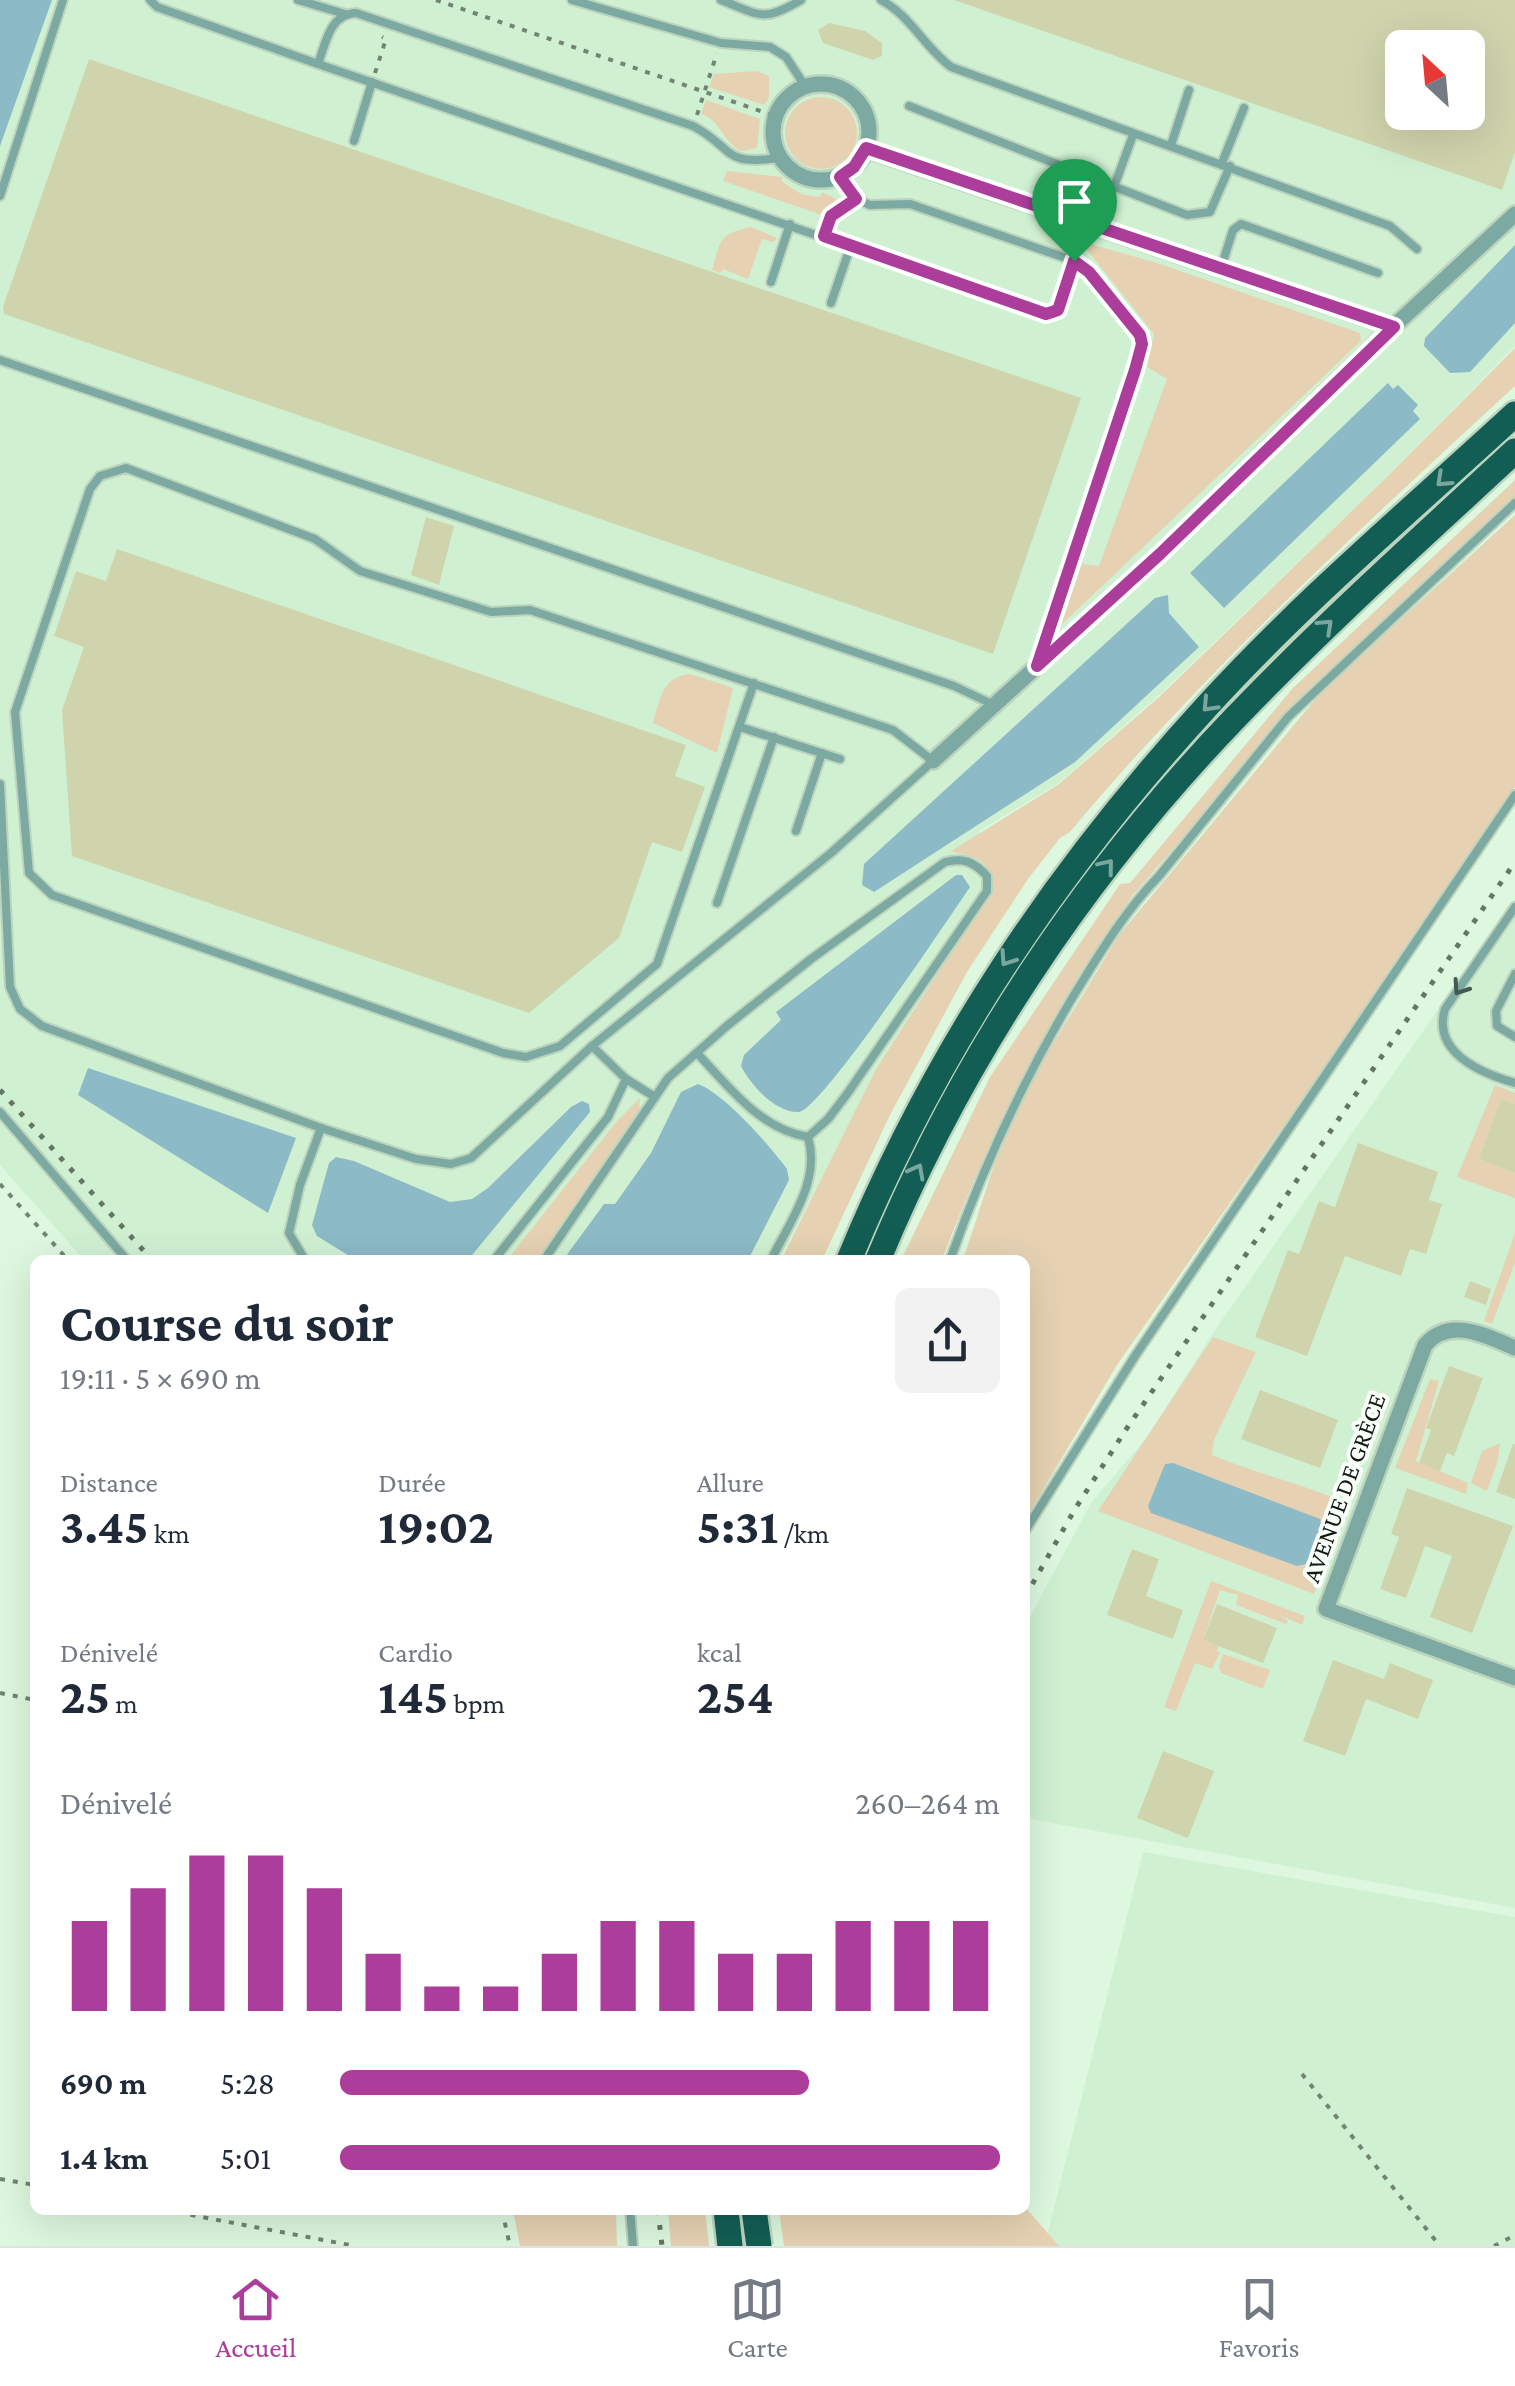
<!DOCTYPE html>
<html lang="fr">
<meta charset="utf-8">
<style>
:root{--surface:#fff;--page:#f2f2f3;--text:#1f2937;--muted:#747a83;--line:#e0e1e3;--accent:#ac3d9b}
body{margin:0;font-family:"Crimson Pro",serif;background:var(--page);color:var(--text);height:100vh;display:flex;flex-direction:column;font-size:38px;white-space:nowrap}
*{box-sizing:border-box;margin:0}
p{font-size:32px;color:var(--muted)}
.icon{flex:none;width:55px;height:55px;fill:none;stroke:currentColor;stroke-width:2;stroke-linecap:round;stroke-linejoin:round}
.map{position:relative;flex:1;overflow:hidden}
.side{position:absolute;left:30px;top:1255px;width:1000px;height:960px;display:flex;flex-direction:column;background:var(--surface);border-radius:15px;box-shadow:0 10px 40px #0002}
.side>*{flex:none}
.needle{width:65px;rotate:334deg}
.tools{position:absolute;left:1385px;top:30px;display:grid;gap:20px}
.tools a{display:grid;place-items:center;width:100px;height:100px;border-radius:15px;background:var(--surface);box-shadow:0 10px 40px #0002;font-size:50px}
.pin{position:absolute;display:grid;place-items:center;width:85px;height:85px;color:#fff;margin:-102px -42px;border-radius:50% 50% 50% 0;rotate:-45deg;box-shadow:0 0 10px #0007}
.pin .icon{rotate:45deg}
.round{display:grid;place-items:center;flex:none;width:105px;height:105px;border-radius:15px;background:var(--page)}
.head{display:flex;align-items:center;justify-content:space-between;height:170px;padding:0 30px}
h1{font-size:55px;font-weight:700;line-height:75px}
.figures{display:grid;grid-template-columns:repeat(3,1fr);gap:15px;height:170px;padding:10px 30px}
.figures div{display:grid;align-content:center}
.figures b{font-size:50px;font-weight:700}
.figures small{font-size:28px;font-weight:400}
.figures p{font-size:28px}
.chart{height:280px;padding:20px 30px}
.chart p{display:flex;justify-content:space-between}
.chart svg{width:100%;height:180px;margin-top:10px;stroke:var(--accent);stroke-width:6}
ul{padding:0 30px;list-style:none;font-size:32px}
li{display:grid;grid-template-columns:160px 120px 1fr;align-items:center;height:75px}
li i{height:25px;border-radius:12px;background:var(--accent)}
.menu{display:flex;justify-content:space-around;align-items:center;height:140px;border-top:2px solid var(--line);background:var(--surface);font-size:28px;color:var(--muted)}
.menu a{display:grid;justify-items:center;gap:5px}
.menu .selected{color:var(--accent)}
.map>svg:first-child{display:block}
.built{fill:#cff1d2;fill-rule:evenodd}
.green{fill:#e6d2b3}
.water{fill:#8cbac7}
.building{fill:#d0d4ad;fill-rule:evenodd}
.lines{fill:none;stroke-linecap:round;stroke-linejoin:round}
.service-casing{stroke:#bcd4be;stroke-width:12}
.minor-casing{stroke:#bcd4be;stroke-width:20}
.trunk-casing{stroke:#bcd4be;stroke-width:30}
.path{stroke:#728474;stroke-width:4;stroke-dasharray:5 8;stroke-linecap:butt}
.service{stroke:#7ca9a1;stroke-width:8}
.minor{stroke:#7ca9a1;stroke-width:15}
.trunk{stroke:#125e54;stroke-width:25}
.rail{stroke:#647566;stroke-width:5;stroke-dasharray:5 10;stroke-linecap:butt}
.trunk-bridge-casing{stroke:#bcd4be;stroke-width:30;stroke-linecap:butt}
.trunk-bridge{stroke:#125e54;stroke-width:25}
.oneway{stroke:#7aa69e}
.oneway2{stroke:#415a52}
.route-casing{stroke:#fff;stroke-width:20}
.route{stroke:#ac3d9b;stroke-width:12}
.labels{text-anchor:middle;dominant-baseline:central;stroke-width:8;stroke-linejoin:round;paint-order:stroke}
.street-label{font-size:25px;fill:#101a11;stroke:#f9fef9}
</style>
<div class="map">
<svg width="1515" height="2246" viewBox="0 0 1515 2246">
<rect width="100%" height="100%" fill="#ddf8df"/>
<!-- built -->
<g class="built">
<path d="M0,0H1515V346L1391,473L1158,696L1059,783L979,831L1015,874L880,1071L779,1260H84L0,1165ZM1402,48H1468V112H1402Z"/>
<polygon points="1515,899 1515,1908 1025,1818 1025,1626 1091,1503 1148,1436 1213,1333"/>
<polygon points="1143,1852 1515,1917 1515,2246 1055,2246 1047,2236"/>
</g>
<!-- green -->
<g class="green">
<polygon points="757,71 769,76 769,98 764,105 709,87 714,74"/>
<circle cx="821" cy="133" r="36"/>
<path d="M706,100L760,119L757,148L741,151C722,142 722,121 701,114Z"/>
<polygon points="727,171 783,177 781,181 801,194 820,197 822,192 844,203 825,216 723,181"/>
<path d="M751,227L777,238L773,242L762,239L748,279L723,269L720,273L712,270C721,239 719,234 751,227Z"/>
<polygon points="1080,241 1157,263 1360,333 1361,341 1061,625 1082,564 1099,566 1167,379 1147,367 1154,334"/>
<path d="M1515,348V386C1360,529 1205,670 1070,832L1060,838L1028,879L967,972L890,1115L822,1260H781L876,1069L990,892C992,857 975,858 951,851L1059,784L1158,698L1391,473Z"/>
<path d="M1515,480V498L1323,677L1133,895C1053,1005 993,1128 944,1254L933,1260H901L990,1077L1120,884L1130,883L1293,688Z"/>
<polygon points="1515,515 1515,787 1397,963 1117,1365 1025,1520 1025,1260 963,1260 995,1162 1029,1083 1119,935 1324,689"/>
<path d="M691,674L733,688L717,753L653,723C660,699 662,676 691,674Z"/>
<polygon points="1495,1085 1515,1093 1515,1104 1501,1099 1479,1159 1515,1173 1515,1198 1457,1177"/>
<polygon points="640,1098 639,1115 541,1260 507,1260 617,1121"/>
<polygon points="1515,1233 1515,1263 1492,1324 1484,1321"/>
<path d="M1213,1337L1256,1352L1214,1440L1212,1455C1256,1473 1300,1484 1345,1502L1314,1594L1098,1511Z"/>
<polygon points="1430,1379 1439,1381 1416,1461 1468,1483 1466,1494 1395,1468"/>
<polygon points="1500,1443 1498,1460 1487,1491 1471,1483 1482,1451"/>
<polygon points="1211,1581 1305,1616 1302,1625 1279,1615 1288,1621 1286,1624 1236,1605 1238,1595 1220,1590 1203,1640 1219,1646 1217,1651 1220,1653 1212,1669 1195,1663 1176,1711 1164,1707"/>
<polygon points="1223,1654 1270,1670 1263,1689 1221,1673 1219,1667"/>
<polygon points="1025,2207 1059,2246 784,2246 779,2210 1025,2210"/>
<polygon points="513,2210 616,2210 617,2246 520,2246"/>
<polygon points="668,2210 705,2210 709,2246 671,2246"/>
</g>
<!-- water -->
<g class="water">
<polygon points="0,0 52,0 0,146"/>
<polygon points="1515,245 1515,323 1470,372 1450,373 1424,346 1425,338"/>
<polygon points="1388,383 1393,389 1398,385 1418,405 1413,411 1420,419 1224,608 1190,573"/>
<polygon points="1168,595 1169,613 1199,647 1075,762 874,892 862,885 864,864 1155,598"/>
<path d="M956,875H962L970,887C949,918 821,1110 799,1112C775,1113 750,1084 741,1066L744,1055L781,1020L776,1012Z"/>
<polygon points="88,1068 296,1138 268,1213 78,1095"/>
<path d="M698,1084C724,1093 771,1147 787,1169L789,1180L748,1260H563L604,1204H615L651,1153L681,1092Z"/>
<polygon points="582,1101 589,1104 590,1112 468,1260 356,1260 317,1236 312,1225 329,1163 336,1157 354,1161 450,1202 472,1199 488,1188 571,1107"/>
<polygon points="1173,1463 1320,1519 1322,1526 1306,1564 1297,1566 1151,1513 1148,1506 1165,1464"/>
</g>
<!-- building -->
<g class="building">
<path d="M954,0H1515V152L1502,190ZM1402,48H1468V112H1402Z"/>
<polygon points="829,23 865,31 882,43 882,56 873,60 823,43 818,30"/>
<polygon points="89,59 1081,398 993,654 4,314 3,307"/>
<polygon points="426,517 454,526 439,585 411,575"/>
<polygon points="117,549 686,745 675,776 705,787 682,852 652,842 619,938 529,1013 72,856 62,710 84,647 54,636 76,571 106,581"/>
<polygon points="1501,1099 1515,1104 1515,1173 1479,1159"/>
<polygon points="1358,1143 1438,1172 1429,1200 1442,1204 1426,1254 1410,1249 1401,1276 1345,1256 1307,1356 1255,1337 1288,1250 1299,1254 1319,1201 1335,1207"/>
<polygon points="1470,1281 1491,1289 1486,1305 1464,1297"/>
<polygon points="1449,1366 1483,1378 1454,1456 1447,1453 1440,1471 1419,1463 1431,1430 1426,1428"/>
<polygon points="1260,1390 1338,1420 1320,1468 1241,1439"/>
<polygon points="1513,1444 1515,1444 1515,1499 1496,1492"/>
<polygon points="1407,1488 1513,1526 1472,1633 1430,1617 1452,1556 1425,1546 1406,1598 1380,1589 1399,1537 1391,1534"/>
<polygon points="1132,1549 1159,1559 1146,1596 1183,1610 1173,1639 1107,1615"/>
<polygon points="1217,1604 1277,1628 1263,1663 1203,1640"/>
<polygon points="1333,1660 1384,1679 1390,1663 1433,1680 1418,1719 1366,1699 1345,1756 1303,1741"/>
<polygon points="1163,1751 1214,1771 1188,1838 1137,1818"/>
</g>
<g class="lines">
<defs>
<g id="service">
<path d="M150,0L157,7L318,64C326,42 330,14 356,13L693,126C736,149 721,166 779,158"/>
<polyline points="298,0 345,14"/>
<polyline points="572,0 721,43 770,47 786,57 805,86"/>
<path d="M721,0C760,15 762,23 801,0"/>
<path d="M881,0C911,16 924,47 951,67L1390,226L1417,249"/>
<polyline points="318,64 1046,314 1058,310 1074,261"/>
<polyline points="909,106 1187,215 1210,212 1230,166"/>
<polyline points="354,141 372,82"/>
<polyline points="1171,145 1189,90"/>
<polyline points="1222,163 1244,108"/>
<polyline points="840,177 856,199 870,205 910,204 1074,261 1089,273 1139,335 1142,344 1135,370 1040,657"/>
<polyline points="1114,187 1133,135"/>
<polyline points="0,196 63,0"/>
<polyline points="1221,268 1233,230 1241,224 1378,273"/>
<polyline points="771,282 790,224"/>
<polyline points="831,303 851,245"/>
<polyline points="0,360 954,686 994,705"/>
<polyline points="740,727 840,759"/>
<polyline points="0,784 10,987 20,1009 42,1026 321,1128 416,1159 451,1164 471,1158 592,1046 831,853 933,761 893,730 530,610 491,612 360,571 315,539 126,468 100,476 90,489 15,712 29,873 52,895 503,1053 526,1057 560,1046 657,964 754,683"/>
<polyline points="796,831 822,753"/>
<polyline points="717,903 774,737"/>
<path d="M1515,907L1445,1009C1432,1052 1480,1073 1515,1083"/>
<polyline points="1515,974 1496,1011 1497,1026 1515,1037"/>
<path d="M697,1053C729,1087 760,1129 808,1137"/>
<polyline points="626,1079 655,1097"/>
<polyline points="0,1112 127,1260"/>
<polyline points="305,1260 289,1233 300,1185 321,1128"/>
<polyline points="494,1260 608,1117 626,1079 592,1046"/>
<path d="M544,1260L668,1078L728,1025L811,959L945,862C963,857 974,862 987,876V891L847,1094L828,1119L808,1137C821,1181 790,1221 771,1260"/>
<path d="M950,1260C983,1167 1023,1080 1074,995C1100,953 1124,912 1159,876L1288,717L1515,503"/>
<polyline points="1025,1531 1135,1356 1515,795"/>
<polyline points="630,2210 633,2246"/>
</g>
<g id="minor">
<circle cx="821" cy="132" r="48"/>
<polyline points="866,149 1393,327"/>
<polyline points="933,761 1161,553 1393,327 1515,214"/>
<path d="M1515,1348C1486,1336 1450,1316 1425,1345L1326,1609L1515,1678"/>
</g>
<g id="trunk">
<path d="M849,1260C935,1051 1055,872 1208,705C1303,601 1412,509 1515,414"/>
<path d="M878,1260C961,1059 1084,875 1235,718C1324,625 1420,539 1515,451"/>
<polyline points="726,2210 730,2246"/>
</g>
</defs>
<!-- service casing -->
<use href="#service" class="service-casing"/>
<!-- minor casing -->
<use href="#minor" class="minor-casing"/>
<!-- trunk casing -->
<use href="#trunk" class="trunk-casing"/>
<!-- path -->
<g class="path">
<polyline points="436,0 775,116"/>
<polyline points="375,73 386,39 382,37"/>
<polyline points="697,115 717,53"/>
<polyline points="827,226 831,216 847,205"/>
<polyline points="0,1184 68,1260"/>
<polyline points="0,1693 35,1700"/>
<polyline points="1302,2074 1440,2246"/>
<polyline points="0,2179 35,2185"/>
<polyline points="165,2210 355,2246"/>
<polyline points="502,2210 510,2246"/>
<polyline points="1494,2246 1515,2235"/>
</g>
<!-- service -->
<use href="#service" class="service"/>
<!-- minor -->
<use href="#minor" class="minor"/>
<!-- trunk -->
<use href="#trunk" class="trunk"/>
<!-- rail -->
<g class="rail">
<polyline points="0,1090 152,1260"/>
<polyline points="1025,1597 1075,1509 1127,1428 1515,862"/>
<polyline points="658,2210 662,2246"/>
<polyline points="750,2246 760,2210"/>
</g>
<defs>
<polyline id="trunk-bridge" points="754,2210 759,2246"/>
</defs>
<!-- trunk-bridge casing -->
<use href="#trunk-bridge" class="trunk-bridge-casing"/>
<!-- trunk-bridge -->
<use href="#trunk-bridge" class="trunk-bridge"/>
</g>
<!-- one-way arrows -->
<defs><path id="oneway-chevron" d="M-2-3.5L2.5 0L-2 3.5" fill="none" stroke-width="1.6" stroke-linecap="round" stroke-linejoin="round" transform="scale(2.5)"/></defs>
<g class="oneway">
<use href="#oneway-chevron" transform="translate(1443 480) rotate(137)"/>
<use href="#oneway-chevron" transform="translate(1326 626) rotate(-43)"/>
<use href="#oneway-chevron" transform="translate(1209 705) rotate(133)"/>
<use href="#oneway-chevron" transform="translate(1107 866) rotate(-51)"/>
<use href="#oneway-chevron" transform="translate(1007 959) rotate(124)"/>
<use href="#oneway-chevron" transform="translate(917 1171) rotate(-62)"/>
</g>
<use class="oneway2" href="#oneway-chevron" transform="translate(1460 988) rotate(124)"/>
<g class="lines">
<defs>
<polygon id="route" points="866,148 1394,327 1161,553 1037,666 1135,370 1142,344 1140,335 1089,272 1074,261 1058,310 1046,314 824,236 831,216 856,199 840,177 854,167"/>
</defs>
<!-- route casing -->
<use href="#route" class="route-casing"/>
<!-- route -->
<use href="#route" class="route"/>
</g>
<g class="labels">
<!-- street labels -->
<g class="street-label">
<text transform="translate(1344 1488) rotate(-70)">AVENUE DE GRÈCE</text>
</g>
</g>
</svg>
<div class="tools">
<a><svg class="needle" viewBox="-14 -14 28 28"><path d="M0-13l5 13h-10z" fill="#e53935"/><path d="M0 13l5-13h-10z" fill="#747a83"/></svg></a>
</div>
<div class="pin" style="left:1074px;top:261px;background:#1e9e55"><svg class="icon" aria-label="arrive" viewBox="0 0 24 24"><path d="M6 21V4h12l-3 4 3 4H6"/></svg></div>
<section class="side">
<div class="head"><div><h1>Course du soir</h1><p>19:11 · 5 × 690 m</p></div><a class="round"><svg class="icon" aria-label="share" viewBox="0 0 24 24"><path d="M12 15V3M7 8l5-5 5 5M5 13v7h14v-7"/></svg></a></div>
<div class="figures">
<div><p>Distance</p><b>3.45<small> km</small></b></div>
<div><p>Durée</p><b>19:02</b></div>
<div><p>Allure</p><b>5:31<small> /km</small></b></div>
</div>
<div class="figures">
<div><p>Dénivelé</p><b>25<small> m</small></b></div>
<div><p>Cardio</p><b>145<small> bpm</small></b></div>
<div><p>kcal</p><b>254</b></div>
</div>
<div class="chart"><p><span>Dénivelé</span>260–264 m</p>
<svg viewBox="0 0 160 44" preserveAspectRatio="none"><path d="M5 44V22M15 44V14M25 44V6M35 44V6M45 44V14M55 44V30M65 44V38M75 44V38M85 44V30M95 44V22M105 44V22M115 44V30M125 44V30M135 44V22M145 44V22M155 44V22"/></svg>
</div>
<ul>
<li><b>690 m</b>5:28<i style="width:71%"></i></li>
<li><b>1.4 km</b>5:01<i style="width:100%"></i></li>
</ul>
</section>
</div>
<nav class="menu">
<a class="selected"><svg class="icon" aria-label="home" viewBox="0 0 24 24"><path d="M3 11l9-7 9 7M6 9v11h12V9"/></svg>Accueil</a>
<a><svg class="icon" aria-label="map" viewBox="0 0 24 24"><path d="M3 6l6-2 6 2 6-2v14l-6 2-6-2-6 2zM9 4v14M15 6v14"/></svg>Carte</a>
<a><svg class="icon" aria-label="saved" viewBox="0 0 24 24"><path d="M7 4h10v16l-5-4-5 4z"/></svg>Favoris</a>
</nav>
